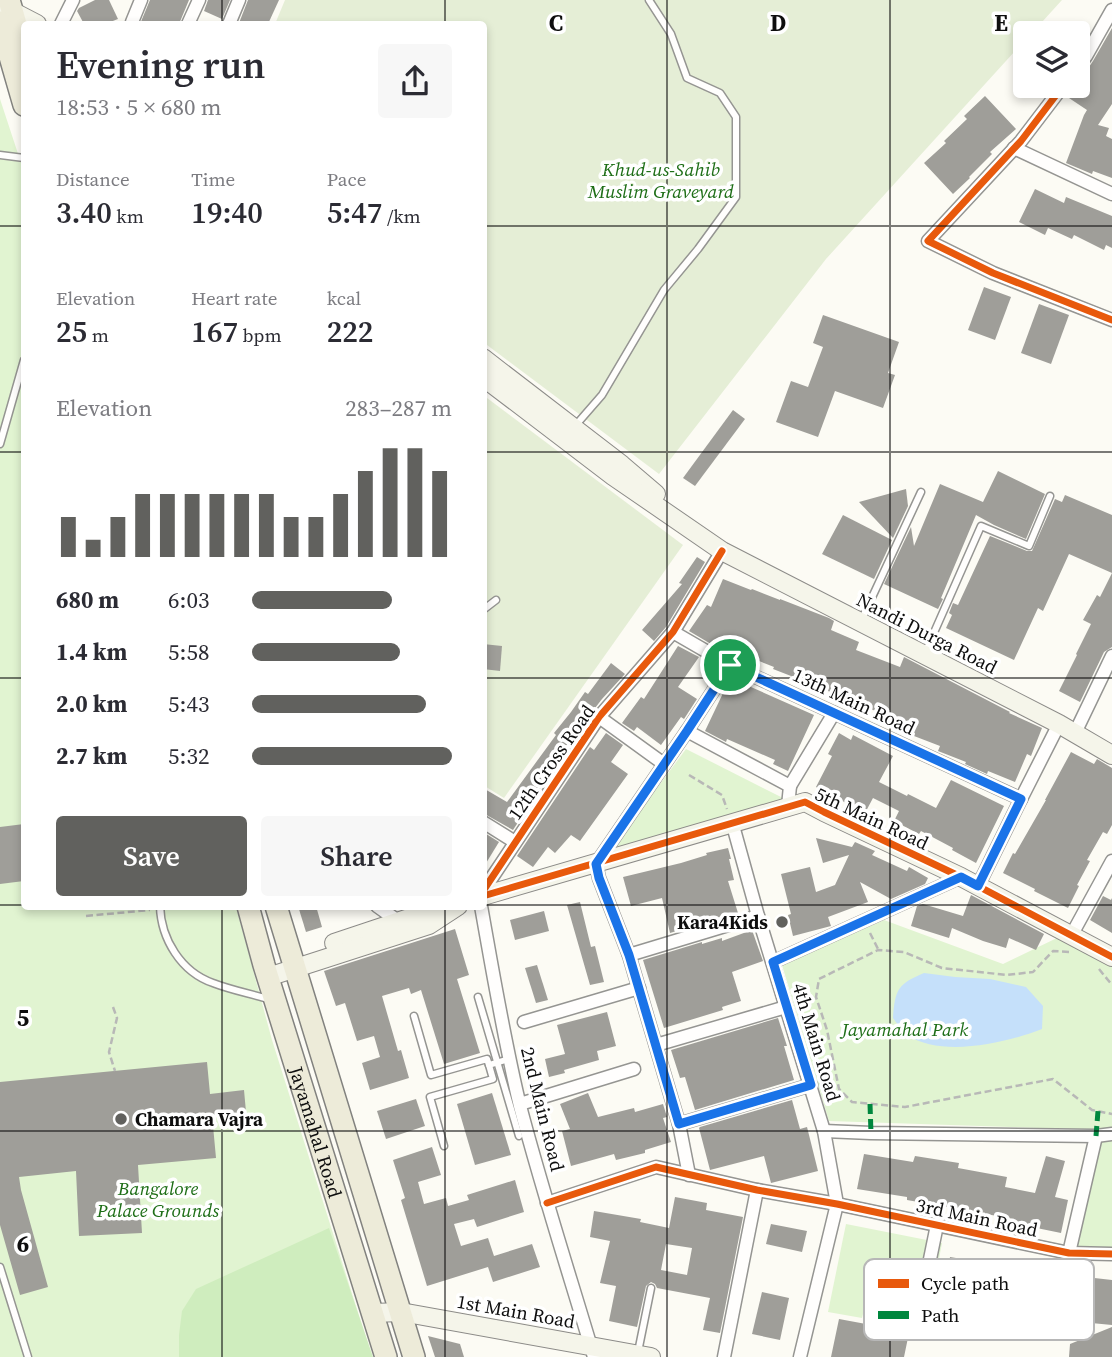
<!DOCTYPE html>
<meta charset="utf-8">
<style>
:root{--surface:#fff;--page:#f7f7f7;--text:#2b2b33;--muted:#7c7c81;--accent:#61615e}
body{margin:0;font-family:"Source Serif 4",serif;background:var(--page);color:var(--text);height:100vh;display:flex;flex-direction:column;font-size:26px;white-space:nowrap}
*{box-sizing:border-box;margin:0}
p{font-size:23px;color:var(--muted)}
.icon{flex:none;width:38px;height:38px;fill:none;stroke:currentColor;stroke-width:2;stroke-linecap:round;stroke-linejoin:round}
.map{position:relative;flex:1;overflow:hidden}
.side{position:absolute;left:21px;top:21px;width:466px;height:889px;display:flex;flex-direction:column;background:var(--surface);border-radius:7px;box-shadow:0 4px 10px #0003}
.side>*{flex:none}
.controls{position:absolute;left:1013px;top:21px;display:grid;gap:14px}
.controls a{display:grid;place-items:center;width:77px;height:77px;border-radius:7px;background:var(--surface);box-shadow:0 4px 10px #0003;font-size:35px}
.pin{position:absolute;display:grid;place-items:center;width:60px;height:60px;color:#fff;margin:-30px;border:4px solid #fff;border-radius:50%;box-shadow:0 2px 7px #0007}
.round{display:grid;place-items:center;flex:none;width:74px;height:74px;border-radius:7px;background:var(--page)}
.overview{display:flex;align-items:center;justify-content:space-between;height:119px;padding:0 35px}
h1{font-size:38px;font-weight:600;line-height:52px}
.figures{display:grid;grid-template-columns:repeat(3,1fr);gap:10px;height:119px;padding:7px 35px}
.figures div{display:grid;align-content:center}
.figures b{font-size:30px;font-weight:600}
.figures small{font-size:19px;font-weight:400}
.figures p{font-size:19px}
.chart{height:196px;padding:14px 35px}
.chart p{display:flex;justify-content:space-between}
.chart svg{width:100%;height:126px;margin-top:7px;stroke:var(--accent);stroke-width:6}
.cta{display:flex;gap:14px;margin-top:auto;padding:14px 35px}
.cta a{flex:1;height:80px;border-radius:7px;background:var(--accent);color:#fff;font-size:28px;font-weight:600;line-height:80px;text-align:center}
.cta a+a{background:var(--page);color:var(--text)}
ul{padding:0 35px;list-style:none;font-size:23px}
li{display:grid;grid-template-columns:112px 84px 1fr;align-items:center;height:52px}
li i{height:18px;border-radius:9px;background:var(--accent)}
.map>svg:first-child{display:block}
.green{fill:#e1f4d1}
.forest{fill:#cfedbe}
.cemetery{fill:#e5eed6}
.water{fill:#c5e0fa}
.building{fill:#9f9e99;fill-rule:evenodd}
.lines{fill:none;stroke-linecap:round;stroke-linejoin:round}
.lane-casing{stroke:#959592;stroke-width:9}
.street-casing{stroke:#959592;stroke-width:15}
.secondary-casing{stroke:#8c8b88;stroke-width:20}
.primary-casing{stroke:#82827f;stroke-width:24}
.path{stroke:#b8b8b7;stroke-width:2.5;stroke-dasharray:7 3.5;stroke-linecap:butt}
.lane{stroke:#fffefd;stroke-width:6}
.street{stroke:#fffefd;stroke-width:12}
.secondary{stroke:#f5f5ea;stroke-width:18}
.primary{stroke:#edebd9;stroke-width:21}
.quiet{stroke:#00873e;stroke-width:5;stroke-dasharray:10 5;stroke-linecap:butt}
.cycleway-casing{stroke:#fff;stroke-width:11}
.cycleway{stroke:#e8590c;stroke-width:7}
.route-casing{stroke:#fff;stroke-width:14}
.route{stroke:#1a73e8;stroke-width:9}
.grid{fill:none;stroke:#0e0e0e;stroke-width:2;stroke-opacity:0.55}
.poi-dot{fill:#61615e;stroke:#fff;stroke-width:2.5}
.labels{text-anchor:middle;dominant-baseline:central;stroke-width:7;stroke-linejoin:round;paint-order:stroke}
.park-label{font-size:19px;font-style:italic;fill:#1e6e17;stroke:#fff}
.street-label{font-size:19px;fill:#0e0e0e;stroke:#fff}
.poi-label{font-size:19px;font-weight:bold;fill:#0e0e0e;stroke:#fff;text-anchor:end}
.key{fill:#fff;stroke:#b7b7b7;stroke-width:2}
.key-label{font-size:19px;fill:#0e0e0e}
.grid-label{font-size:23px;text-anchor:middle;font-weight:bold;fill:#0e0e0e;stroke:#fff;stroke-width:7;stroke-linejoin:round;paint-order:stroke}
</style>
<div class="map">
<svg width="1112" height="1357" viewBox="0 0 1112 1357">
<rect width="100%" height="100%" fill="#fcfbf4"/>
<!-- green -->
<g class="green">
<polygon points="0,99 24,172 24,906 236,907 272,1040 372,1357 0,1357"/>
<polygon points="686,749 785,799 608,854"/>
<polygon points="884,920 1003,964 1059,937 1112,965 1112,1128 1098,1130 829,1121 782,965"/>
<polygon points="1112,1139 1112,1248 1077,1247 1101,1140"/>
<polygon points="846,1224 942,1243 930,1306 868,1294 862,1318 828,1312"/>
</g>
<!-- forest -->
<polygon class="forest" points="329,1228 373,1357 179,1357 179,1335 182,1311 196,1289"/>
<!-- cemetery -->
<g class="cemetery">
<polygon points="285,0 1062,0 1032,33 1026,33 1025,40 826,259 659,474 483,342 483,24 275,24"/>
<polygon points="483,395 683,545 504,798 483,785"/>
</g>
<!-- water -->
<path class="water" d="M924,973L955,977L990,979L1026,987L1043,1006L1042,1029C1006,1043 942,1058 907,1035C901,1031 897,1023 893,1018C895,989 898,984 924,973Z"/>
<!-- building -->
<g class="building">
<polygon points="95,0 109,0 118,19 105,24 84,24 77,11 79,8"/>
<polygon points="150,0 189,0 179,24 140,24"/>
<polygon points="208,0 230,0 222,19 204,11"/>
<polygon points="248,0 279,0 268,24 239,23"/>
<polygon points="1112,28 1112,104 1098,125 1109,128 1106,136 1112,139 1112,178 1093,171 1092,174 1066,163 1084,115 1087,110 1066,96 1072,86 1078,86 1078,76 1085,73 1093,61"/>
<polygon points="985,96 1016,129 990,152 992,154 969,177 970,178 953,194 924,163 946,143 944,141 967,119 964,116"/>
<polygon points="1035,189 1064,203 1066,197 1112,216 1112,248 1106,245 1104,250 1074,235 1072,239 1048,228 1045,235 1019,222"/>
<polygon points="984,287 1011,297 995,340 968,330"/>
<polygon points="1039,304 1069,315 1051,364 1021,353"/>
<polygon points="823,315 899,342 888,373 895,375 883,408 835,391 818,437 776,422 791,381 808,387 823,347 813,343"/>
<polygon points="733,410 745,419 695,486 683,478"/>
<polygon points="998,471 1045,494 1026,539 994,525 976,515 941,598 943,599 938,609 884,584 911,527 914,546 940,484 983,502"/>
<polygon points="906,489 908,506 893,538 859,502"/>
<polygon points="1065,495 1112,515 1112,647 1104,652 1080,702 1059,691 1077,655 1076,654 1091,624 1083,620 1097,595 1100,597 1112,573 1069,554 1043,611 1038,608 1014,660 946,628 952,615 949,613 953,603 958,605 990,536 1027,551 1032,551 1055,499 1062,502"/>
<polygon points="843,515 892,540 874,579 822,554"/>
<polygon points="697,557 705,562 666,627 654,641 642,630 682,584 679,583"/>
<polygon points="723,579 751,590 752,589 780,600 780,599 829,618 834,621 831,630 859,642 856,650 900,667 904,657 1010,712 1009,713 1042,728 1031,756 1027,754 1015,782 988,771 987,774 965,764 966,762 938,751 940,746 914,736 915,733 878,718 880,713 839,695 814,686 813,688 790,678 791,676 773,669 774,667 742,654 743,652 732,646 728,652 716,647 689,631 707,605 711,607"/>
<polygon points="483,644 502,646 500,671 483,669"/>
<polygon points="678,646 699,657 678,687 697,699 684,719 681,717 661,745 637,727 634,731 622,723 641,697 644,699"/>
<polygon points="611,663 625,674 602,699 582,725 513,830 483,813 483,788 507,802 556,735 554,733 571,712 585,692 588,694"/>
<polygon points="733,676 752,685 751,687 814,715 788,771 773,764 775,760 727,739 726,742 705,731 725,689"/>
<polygon points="606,733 623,745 611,762 628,774 580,841 571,835 555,853 548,847 533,867 517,856 590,747 594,750"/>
<polygon points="839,733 851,740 853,735 893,756 879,782 907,796 908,794 936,808 951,780 1004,806 976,863 952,850 953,848 921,831 919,834 894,821 899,811 873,798 865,813 816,787 832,756 828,754"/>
<polygon points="1071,752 1094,764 1097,759 1112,768 1112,825 1107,834 1103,832 1087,860 1090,861 1077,885 1079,886 1068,908 1034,891 1035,889 1003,873 1013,853 1015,854 1046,800 1045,800"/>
<polygon points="24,824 24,881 0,884 0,827"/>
<polygon points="483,832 499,842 483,868"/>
<polygon points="816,838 852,847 855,842 875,851 872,855 907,871 909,867 928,878 925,884 891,899 860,882 868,902 828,917 831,926 793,936 788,915 791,914 781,874 810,867 816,892 835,885 849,855 823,863"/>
<polygon points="728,848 731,859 729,859 734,880 728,881 738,913 696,923 696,925 670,933 662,898 631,906 623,877 681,863 707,855 706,853"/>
<polygon points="971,895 1044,934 1036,950 1009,938 1006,948 983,941 952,928 949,938 911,926 917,906 923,904 963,916"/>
<polygon points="1103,896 1111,900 1112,898 1112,933 1090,920"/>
<polygon points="580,902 591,947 595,946 604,982 590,985 567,905"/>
<polygon points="298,906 316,906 322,927 306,932"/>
<polygon points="544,911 549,931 515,940 510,920"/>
<polygon points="455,929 469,975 457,979 480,1053 444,1064 421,990 411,994 409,988 382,996 398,1051 401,1050 409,1078 370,1090 362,1063 380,1057 374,1036 357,1041 345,1003 336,1006 324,971"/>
<polygon points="752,930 763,961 732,972 741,1001 722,1007 723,1010 664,1028 643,960 702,942 702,944 722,938 722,941"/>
<polygon points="537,965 548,1000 536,1003 525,968"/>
<polygon points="607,1012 616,1046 597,1051 599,1060 564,1070 565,1073 549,1077 545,1059 565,1054 557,1025"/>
<polygon points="778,1018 787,1046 784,1046 794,1080 695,1110 685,1077 680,1078 671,1050"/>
<polygon points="207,1062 210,1094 244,1090 246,1112 212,1115 216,1158 138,1165 142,1233 79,1236 76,1171 19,1177 21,1190 48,1287 20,1295 0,1225 0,1082"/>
<polygon points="492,1093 511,1155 475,1165 457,1104"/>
<polygon points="588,1093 598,1117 634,1108 635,1112 663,1104 667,1117 663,1118 671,1142 645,1150 645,1153 616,1160 614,1154 571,1166 562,1131 570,1129 560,1104"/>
<polygon points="416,1099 425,1126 386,1139 377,1111"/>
<polygon points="792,1100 800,1129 807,1127 818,1171 771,1183 764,1156 710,1170 699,1128 700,1127"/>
<polygon points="432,1147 441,1175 418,1182 424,1204 446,1198 448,1206 469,1200 467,1195 515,1180 524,1212 477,1227 474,1219 454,1224 461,1246 488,1238 494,1256 532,1244 540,1267 493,1282 488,1267 427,1286 401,1200 405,1198 393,1160"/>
<polygon points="864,1154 913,1162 915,1156 959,1163 958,1168 1007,1177 1005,1187 1035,1193 1046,1156 1065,1161 1055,1197 1068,1200 1061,1233 1013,1223 1014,1219 907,1200 907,1197 857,1189"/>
<path d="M675,1197L707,1203L706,1210L743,1217L720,1333L703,1330L710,1298L657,1288L655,1284L651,1282L646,1286L637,1327L609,1321L616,1286L600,1283L610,1241L590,1237L594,1211L641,1219L640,1222L669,1228ZM666,1244L692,1248L687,1275L661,1270Z"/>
<polygon points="771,1224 807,1231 802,1252 766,1244"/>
<polygon points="950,1257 998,1265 999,1262 1033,1268 1033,1265 1068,1271 1068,1275 1112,1280 1112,1325 1060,1320 1057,1335 1022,1329 1024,1318 975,1310 974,1314 941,1308"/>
<polygon points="762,1292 789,1298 780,1340 752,1334"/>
<polygon points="871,1299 903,1305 900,1318 905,1319 904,1326 910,1328 904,1357 831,1357 839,1319 866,1324"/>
<polygon points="1112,1327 1112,1357 1069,1357 1070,1344"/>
<polygon points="428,1336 460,1344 464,1357 435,1357"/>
</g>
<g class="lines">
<defs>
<g id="lane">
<polyline points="0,155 24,158"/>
<polyline points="575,426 602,395 664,290 698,249 736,197 736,117 720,93 687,78 671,34 649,0"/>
<polyline points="0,444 24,360"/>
<polyline points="483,610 496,600"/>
<polyline points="861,621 921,492"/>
<polyline points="925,653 981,526 1029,546 1050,496"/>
<path d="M160,906C161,939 181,972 213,983C231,990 252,994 271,1000"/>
<polyline points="478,997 519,1136"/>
<polyline points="414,1016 431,1075 487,1059 489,1065"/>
<polyline points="444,1146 430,1097 493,1079 489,1065 509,1059"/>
<polyline points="0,1267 28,1357"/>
<polyline points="638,1352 651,1288"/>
</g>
<g id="street">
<polyline points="132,22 141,0"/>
<polyline points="61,24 73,0"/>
<polyline points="188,24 199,0"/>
<polyline points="229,24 239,0"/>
<polyline points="1078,67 1086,56 1112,10"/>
<polyline points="1063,86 1021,141 928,241 993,273 1112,320"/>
<polyline points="1014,148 1112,194"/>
<polyline points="673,632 730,665 1021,799"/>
<polyline points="599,717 664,764"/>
<polyline points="687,731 790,786 788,806"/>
<polyline points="1075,733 1112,656"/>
<polyline points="790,786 834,713"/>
<polyline points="483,822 515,842"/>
<polyline points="732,822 758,916 824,1131 837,1204 800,1357"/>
<polyline points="978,886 1021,799 1059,724"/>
<polyline points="483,891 599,717 673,632 722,551"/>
<polyline points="377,906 398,921"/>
<path d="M481,906C493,973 504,1040 520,1106C542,1190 569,1273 594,1357"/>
<polyline points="1071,936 1112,861"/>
<polyline points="629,955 758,916"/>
<polyline points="773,962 961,877"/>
<polyline points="524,1022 639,988"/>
<polyline points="656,1045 786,1007"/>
<polyline points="520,1104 634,1069"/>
<polyline points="679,1124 811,1085"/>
<polyline points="824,1131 871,1133 1096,1136 1112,1134"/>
<polyline points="689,1175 679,1124 629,955 599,878 596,864 687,731 730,665"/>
<polyline points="547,1203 656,1167 757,1190 837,1204 1069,1253 1112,1254"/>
<polyline points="1069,1253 1096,1136"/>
<polyline points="920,1308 937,1225"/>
<polyline points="724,1357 757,1190"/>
</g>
<g id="secondary">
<polyline points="0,10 12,11 37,24"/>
<polyline points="483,358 622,465 656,494"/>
<polyline points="483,377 613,476 722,551 1059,724 1112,755"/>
<polyline points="483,896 805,802 824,812 961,877 1112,957"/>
<polyline points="334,943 427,912 451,910"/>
<polyline points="268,977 429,925 458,906"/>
<polyline points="373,1313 401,1312 651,1357"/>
</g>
<g id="primary">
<polyline points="9,0 24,52"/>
<polyline points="0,22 24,105"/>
<path id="s1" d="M248,906L264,965L386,1357"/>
<polyline points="276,906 414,1357"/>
</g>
</defs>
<!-- lane casing -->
<use href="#lane" class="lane-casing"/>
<!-- street casing -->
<use href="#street" class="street-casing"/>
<!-- secondary casing -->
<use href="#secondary" class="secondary-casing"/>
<!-- primary casing -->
<use href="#primary" class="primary-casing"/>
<!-- path -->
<g class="path">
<polyline points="689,775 722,795 727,809"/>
<polyline points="86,916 150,910"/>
<polyline points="870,933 878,949"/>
<polyline points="1069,952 1053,951 1033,972 1007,975 942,968 904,952 878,950 819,979 816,997 827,1030 839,1089 852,1102 905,1107 1053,1079 1092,1110 1112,1114"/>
<polyline points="1099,969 1112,985"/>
<polyline points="113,1007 117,1018 109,1052 115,1071"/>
</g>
<!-- lane -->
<use href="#lane" class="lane"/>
<!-- street -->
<use href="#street" class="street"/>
<!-- secondary -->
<use href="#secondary" class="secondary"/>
<!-- primary -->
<use href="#primary" class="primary"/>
<!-- quiet -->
<g class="quiet">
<polyline points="870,1104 871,1133"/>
<polyline points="1096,1136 1098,1111"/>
</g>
<defs>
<g id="cycleway">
<polyline points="1063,86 1021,141 928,241 993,273 1112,320"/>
<polyline points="483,891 599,717 673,632 722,551"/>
<polyline points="483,896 805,802 824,812 961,877 1112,957"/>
<polyline points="547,1203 656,1167 757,1190 837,1204 1069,1253 1112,1254"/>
</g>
</defs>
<!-- cycleway casing -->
<use href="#cycleway" class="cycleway-casing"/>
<!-- cycleway -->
<use href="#cycleway" class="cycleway"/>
</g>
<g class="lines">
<defs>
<polygon id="route" points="730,665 1021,799 978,886 961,877 773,962 811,1085 679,1124 629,955 599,878 596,864 687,731"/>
</defs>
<!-- route casing -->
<use href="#route" class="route-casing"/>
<!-- route -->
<use href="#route" class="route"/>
</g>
<!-- grid -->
<path class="grid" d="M222,0V24M445,0V24M667,0V1357M890,0V1357M0,226H24M483,226H1112M0,452H24M483,452H1112M0,678H24M483,678H1112M0,905H24M483,905H1112M222,906V1357M445,906V1357M0,1131H1112"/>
<!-- markers -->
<g class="poi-dot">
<circle cx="782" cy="922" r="7"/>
<circle cx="121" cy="1119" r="7"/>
</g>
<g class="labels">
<!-- park labels -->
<g class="park-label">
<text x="661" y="169">Khud-us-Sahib<tspan x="661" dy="22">Muslim Graveyard</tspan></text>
<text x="905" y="1029">Jayamahal Park</text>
<text x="158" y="1188">Bangalore<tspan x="158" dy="22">Palace Grounds</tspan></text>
</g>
<!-- street labels -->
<g class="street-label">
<text transform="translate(927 633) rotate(27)">Nandi Durga Road</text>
<text transform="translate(854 701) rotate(25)">13th Main Road</text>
<text transform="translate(551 762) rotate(-55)">12th Cross Road</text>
<text transform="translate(872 818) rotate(25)">5th Main Road</text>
<text transform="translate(817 1042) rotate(73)">4th Main Road</text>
<text transform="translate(543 1109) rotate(76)">2nd Main Road</text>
<text stroke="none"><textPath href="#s1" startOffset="236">Jayamahal Road</textPath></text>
<text transform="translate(977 1217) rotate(12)">3rd Main Road</text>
<text transform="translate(516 1311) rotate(10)">1st Main Road</text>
</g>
<!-- poi labels -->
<g class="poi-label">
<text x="768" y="922">Kara4Kids</text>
<text x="135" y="1119" text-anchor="start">Chamara Vajra</text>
</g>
</g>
<!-- legend -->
<rect x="864" y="1259" width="230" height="81" rx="10" class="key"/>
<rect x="878" y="1279" width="31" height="9" fill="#e8590c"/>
<rect x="878" y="1311" width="31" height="8" fill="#00873e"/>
<g class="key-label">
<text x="921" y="1290">Cycle path</text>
<text x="921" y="1322">Path</text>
</g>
<g class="grid-label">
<text x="556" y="31">C</text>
<text x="778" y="31">D</text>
<text x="1001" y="31">E</text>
<text x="23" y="1026">5</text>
<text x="23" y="1252">6</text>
</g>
</svg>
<div class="controls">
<a><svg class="icon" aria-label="layers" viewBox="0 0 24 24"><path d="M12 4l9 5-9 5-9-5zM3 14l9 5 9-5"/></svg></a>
</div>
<div class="pin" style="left:730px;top:665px;background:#1e9e55"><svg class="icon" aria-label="arrive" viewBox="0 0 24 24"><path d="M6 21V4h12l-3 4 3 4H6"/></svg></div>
<section class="side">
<div class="overview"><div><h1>Evening run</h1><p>18:53 · 5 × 680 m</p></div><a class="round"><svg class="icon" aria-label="share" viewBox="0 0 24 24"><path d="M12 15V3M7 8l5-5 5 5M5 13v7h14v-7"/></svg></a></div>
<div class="figures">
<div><p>Distance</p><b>3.40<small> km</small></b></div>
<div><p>Time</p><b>19:40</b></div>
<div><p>Pace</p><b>5:47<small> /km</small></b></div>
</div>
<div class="figures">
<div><p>Elevation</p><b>25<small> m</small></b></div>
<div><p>Heart rate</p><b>167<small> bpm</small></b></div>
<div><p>kcal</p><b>222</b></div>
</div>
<div class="chart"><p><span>Elevation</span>283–287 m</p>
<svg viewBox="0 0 160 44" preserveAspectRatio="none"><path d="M5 44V30M15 44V38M25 44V30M35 44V22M45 44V22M55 44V22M65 44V22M75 44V22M85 44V22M95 44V30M105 44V30M115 44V22M125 44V14M135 44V6M145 44V6M155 44V14"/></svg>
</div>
<ul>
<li><b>680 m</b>6:03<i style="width:70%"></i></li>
<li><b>1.4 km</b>5:58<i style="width:74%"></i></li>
<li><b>2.0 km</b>5:43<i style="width:87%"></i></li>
<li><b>2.7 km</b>5:32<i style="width:100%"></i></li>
</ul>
<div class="cta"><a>Save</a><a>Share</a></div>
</section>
</div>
